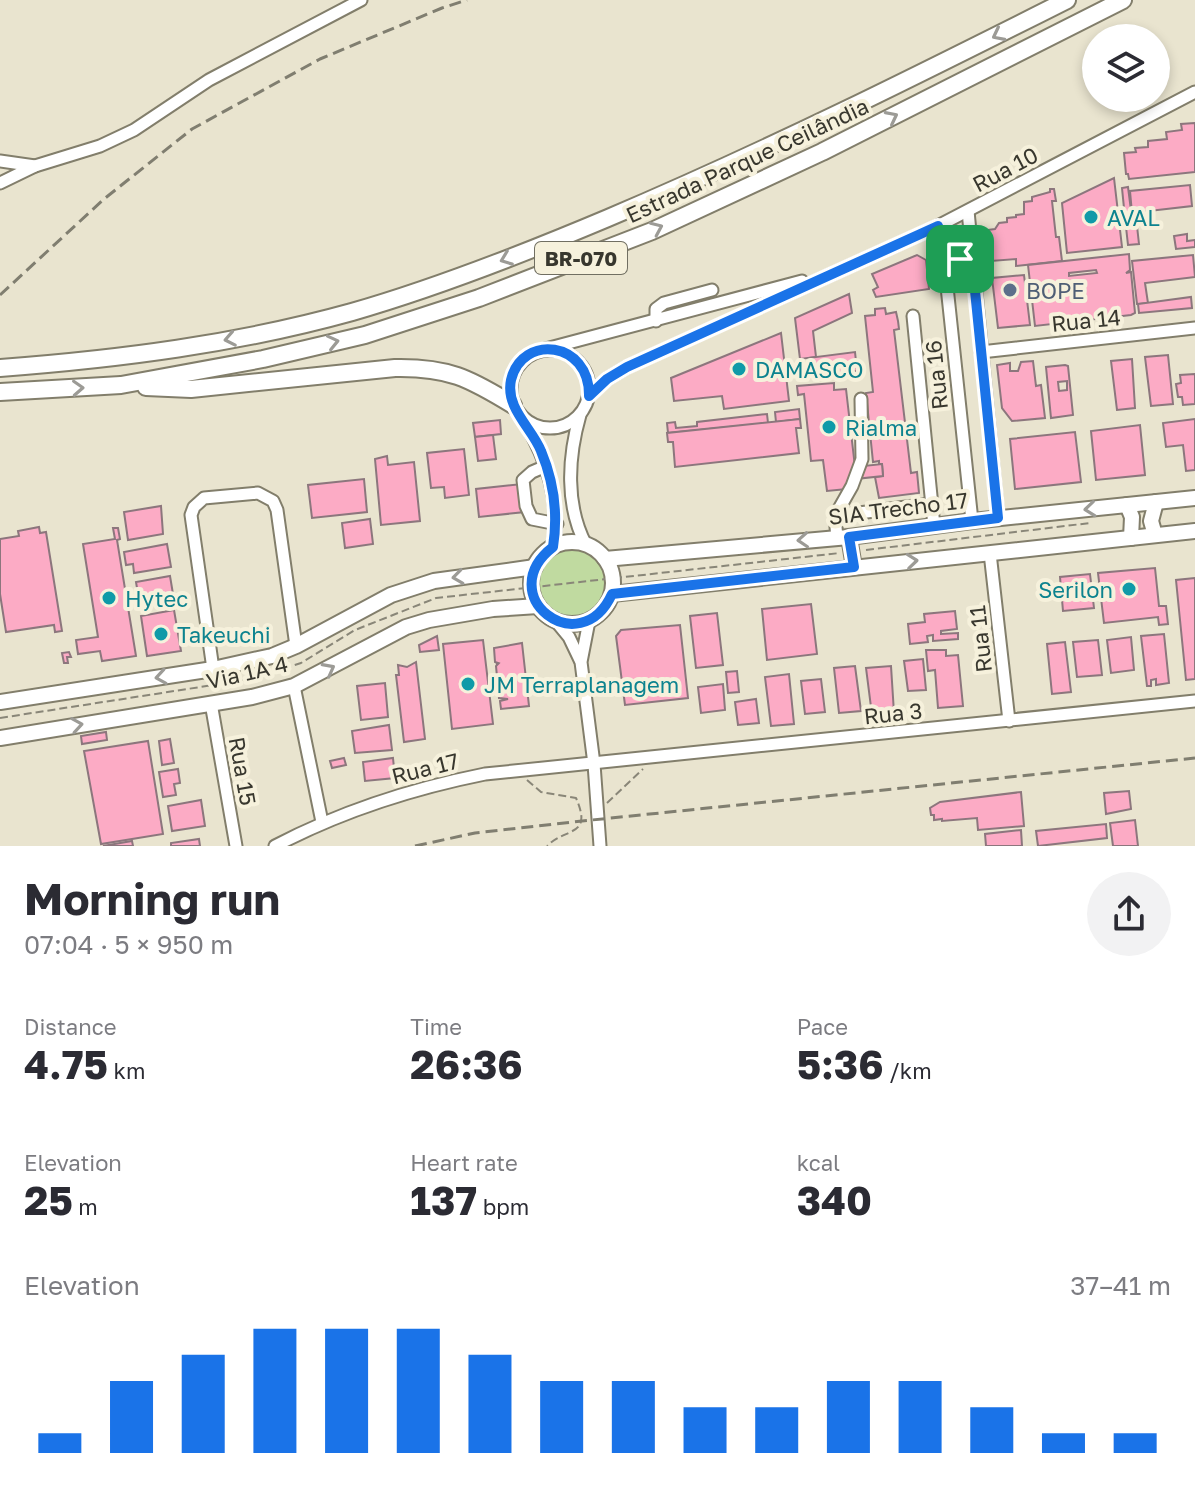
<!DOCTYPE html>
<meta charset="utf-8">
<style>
:root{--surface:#fff;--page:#f2f2f3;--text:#2b2b33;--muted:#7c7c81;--accent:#1a73e8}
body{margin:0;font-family:"Golos Text",sans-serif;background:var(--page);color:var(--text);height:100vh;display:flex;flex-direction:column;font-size:30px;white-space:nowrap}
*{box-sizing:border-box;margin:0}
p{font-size:26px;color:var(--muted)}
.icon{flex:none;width:44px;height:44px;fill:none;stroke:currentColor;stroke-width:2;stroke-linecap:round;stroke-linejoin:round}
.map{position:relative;height:846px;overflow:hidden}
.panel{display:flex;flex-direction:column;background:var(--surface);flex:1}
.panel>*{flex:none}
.controls{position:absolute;left:1082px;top:24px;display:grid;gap:16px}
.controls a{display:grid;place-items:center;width:88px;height:88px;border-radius:50%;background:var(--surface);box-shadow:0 4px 12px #0003;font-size:40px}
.pin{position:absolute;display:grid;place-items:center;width:68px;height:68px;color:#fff;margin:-34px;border-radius:16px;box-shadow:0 4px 12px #0006}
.round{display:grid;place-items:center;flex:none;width:84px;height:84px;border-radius:42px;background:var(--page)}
.headline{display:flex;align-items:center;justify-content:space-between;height:136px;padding:0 24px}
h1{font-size:44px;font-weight:700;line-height:60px}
.metrics{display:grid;grid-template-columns:repeat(3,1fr);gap:12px;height:136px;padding:8px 24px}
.metrics div{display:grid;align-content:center}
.metrics b{font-size:40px;font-weight:700}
.metrics small{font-size:22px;font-weight:400}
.metrics p{font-size:22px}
.chart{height:224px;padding:16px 24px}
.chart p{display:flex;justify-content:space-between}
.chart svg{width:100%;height:144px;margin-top:8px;stroke:var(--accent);stroke-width:6}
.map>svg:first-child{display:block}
.green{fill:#c0daa0}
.building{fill:#fcabc5;stroke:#8c767d;stroke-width:2;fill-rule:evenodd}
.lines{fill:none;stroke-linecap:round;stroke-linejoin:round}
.minor-casing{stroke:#827e6b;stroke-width:15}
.major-casing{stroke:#827e6b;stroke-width:18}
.highway-casing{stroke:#827e6b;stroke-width:20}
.path{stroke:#898678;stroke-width:2;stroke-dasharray:8 4;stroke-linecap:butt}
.minor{stroke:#fff;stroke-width:11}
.major{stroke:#fff;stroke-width:14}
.highway{stroke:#fff;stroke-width:16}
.rail{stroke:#807e70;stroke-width:3;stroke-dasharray:12 6;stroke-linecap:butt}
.oneway{stroke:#9c9b96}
.route-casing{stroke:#fff;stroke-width:16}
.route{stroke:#1a73e8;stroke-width:10}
.culture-dot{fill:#0f9aa8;stroke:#f6f1dc;stroke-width:3}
.service-dot{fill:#5c6f8a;stroke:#f6f1dc;stroke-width:3}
.labels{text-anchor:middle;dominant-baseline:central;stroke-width:8;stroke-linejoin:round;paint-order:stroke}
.shield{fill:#f6f1dc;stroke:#716f62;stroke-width:2}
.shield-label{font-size:20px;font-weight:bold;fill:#38372e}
.street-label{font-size:22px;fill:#38372e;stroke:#f6f1dc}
.culture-label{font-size:22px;fill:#0d838f;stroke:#f6f1dc;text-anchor:start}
.service-label{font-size:22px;fill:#4e5e75;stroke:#f6f1dc;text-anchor:start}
</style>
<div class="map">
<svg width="1195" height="846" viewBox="0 0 1195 846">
<rect width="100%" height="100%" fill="#e9e4cf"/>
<!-- green -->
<circle class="green" cx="573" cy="583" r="35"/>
<!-- building -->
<g class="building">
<polygon points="1195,123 1195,172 1129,179 1128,174 1126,174 1124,153 1136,152 1135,148 1148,147 1148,141 1167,139 1166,132 1182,130 1181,124"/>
<polygon points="1114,178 1122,247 1067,253 1062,203"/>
<polygon points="1190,185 1192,206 1132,213 1130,191"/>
<polygon points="1128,187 1132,218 1125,218 1122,188"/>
<polygon points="1050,189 1054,189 1056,201 1052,201 1056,237 1059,237 1062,261 1016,266 1016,259 991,261 987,230 995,229 999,223 1007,222 1007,218 1016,217 1016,215 1024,214 1024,202 1032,201 1032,197 1050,192"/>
<polygon points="1136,217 1139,244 1128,245 1125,218"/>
<polygon points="1187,234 1187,241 1195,240 1195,247 1176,249 1174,236"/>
<path d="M1129,254L1130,270L1126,273L1131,272L1135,313L1131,315L1035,326L1028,265ZM1096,270L1097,273L1069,276V273Z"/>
<polygon points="917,255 926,260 929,289 876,297 873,290 878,287 872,274"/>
<polygon points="1193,255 1195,277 1145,283 1148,303 1137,304 1132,261"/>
<polygon points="1024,275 1030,325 998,328 992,278"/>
<polygon points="849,294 852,313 813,331 816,357 800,359 795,318"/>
<polygon points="1191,297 1192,308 1139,313 1138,304"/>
<polygon points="885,308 886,314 896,312 898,321 899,329 894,330 911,473 917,472 919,493 879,498 875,477 883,476 882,464 879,464 879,461 873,462 866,393 873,392 865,316 875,315 875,309"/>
<polygon points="781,333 789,401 724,409 722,396 674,401 671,378"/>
<polygon points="855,352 857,371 811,376 808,358"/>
<polygon points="1168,355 1173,404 1151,406 1145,357"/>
<polygon points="1132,359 1135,408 1117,410 1111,361"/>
<polygon points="1033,361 1036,386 1041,385 1045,418 1012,421 1002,408 997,365 1010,363 1010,371 1018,371 1021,362"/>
<path d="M1065,365L1068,366L1073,415L1051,418L1046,367ZM1067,381V390L1059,391L1058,382Z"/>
<polygon points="1195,374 1195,404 1183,405 1182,397 1178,397 1176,384 1181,383 1180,375"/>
<polygon points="834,383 834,390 846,389 855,467 882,464 883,476 856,479 857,488 827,491 823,460 811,461 804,394 798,395 797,386"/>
<polygon points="799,409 800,419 776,422 775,412"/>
<polygon points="767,414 768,423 668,433 667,423 675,422 676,428 697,426 697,422"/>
<polygon points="800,419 801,428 796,428 799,453 675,467 673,442 668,442 667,433"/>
<polygon points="1195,419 1195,470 1186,471 1183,445 1166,447 1163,423"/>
<polygon points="500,420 501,434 475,437 473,423"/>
<polygon points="1140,425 1145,475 1096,480 1091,431"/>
<polygon points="1075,432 1081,482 1015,489 1010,439"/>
<polygon points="493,435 496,459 478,461 475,437"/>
<polygon points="464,449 469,495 445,498 444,487 431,488 427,453"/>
<polygon points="387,456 388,465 414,462 420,521 381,525 375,459"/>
<polygon points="364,479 367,512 312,518 308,485"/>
<polygon points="522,484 525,512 479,517 476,489"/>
<polygon points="161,506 163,534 128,540 124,512"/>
<polygon points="370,519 373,544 345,548 342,523"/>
<polygon points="39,527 40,533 46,532 62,631 55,632 54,625 6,632 0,594 0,539 19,536 18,531"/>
<polygon points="113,528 118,528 120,539 117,540 136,656 102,661 100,651 78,654 76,640 98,637 83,544 115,539"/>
<polygon points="167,544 171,567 134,573 133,564 126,565 124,552"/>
<polygon points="1155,568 1159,606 1166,606 1168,624 1159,625 1158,617 1104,623 1098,573"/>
<polygon points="1090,574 1094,608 1063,611 1060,577"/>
<polygon points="170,576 174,600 140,606 136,582"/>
<polygon points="1195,578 1195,679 1186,680 1176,580"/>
<polygon points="811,604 817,654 767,660 762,609"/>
<polygon points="174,610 181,651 147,656 141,616"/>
<polygon points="955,611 957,629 941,631 941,634 958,633 958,639 933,641 933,635 927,636 928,642 910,644 908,624 925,622 924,614"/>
<polygon points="717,613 723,665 696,668 690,616"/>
<polygon points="680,625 688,698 625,705 616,636 621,630"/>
<polygon points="1164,634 1169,683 1156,685 1156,679 1151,680 1151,686 1147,686 1141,636"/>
<polygon points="437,636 439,650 420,652 419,645"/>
<polygon points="1131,637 1134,670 1111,673 1107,640"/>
<polygon points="483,640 493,724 452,729 443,644"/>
<polygon points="1098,640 1102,675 1077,677 1073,642"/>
<polygon points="1065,642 1071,692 1052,694 1047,644"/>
<polygon points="522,643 529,706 501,709 500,701 508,699 499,698 496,666 498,664 496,664 498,663 495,662 494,648"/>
<polygon points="926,650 946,650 946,656 958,655 963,706 938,708 935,670 928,671"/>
<polygon points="69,652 71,657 67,657 68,663 64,663 62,653"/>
<polygon points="923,659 926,690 908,691 904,661"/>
<polygon points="416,662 425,739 404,742 396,675 399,675 398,665 407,667"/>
<polygon points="855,666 861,711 839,713 834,668"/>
<polygon points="891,666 894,713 872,715 866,668"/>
<polygon points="737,671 739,692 728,693 726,672"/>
<polygon points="789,674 794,724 771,726 765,677"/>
<polygon points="821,679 825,712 805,714 801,681"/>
<polygon points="385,683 388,717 361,720 357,686"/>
<polygon points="723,684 725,710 701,713 698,687"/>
<polygon points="756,699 759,723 738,725 735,702"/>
<polygon points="389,725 392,750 355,753 352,731"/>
<polygon points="106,732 107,740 82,744 81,736"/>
<polygon points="170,739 174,763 162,765 159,741"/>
<polygon points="148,741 163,834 101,844 84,751"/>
<polygon points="344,758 346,765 332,768 330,761"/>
<polygon points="393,758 395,778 365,781 363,762"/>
<polygon points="178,769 180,783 174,784 176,795 163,797 159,772"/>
<polygon points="1129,791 1131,809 1106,814 1104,793"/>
<polygon points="1021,792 1024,826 978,830 977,818 942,821 942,819 934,820 934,815 931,815 930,808 940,802"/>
<polygon points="201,800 205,826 172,831 168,806"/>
<polygon points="1135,820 1138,846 1113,846 1110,823"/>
<polygon points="1106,824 1107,838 1038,846 1036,831"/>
<polygon points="1021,830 1022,846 986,846 985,834"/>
<polygon points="199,839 200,846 171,846 171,843"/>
<polygon points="132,841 133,846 103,846"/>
</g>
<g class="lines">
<defs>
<g id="minor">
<polyline points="0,161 35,166"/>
<polyline points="0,183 35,166 100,146 134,130 209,80 361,0"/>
<polyline points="968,211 998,518"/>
<polyline points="938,226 945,268 972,521"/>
<polyline points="945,268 960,259 968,262 973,271"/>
<polyline points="913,316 934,526"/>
<polyline points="656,321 656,309 664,303 712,290"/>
<circle cx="550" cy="389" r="39"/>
<polyline points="538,351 802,281"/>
<polyline points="981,352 1195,328"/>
<polyline points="589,396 607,379 627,367 938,226 1195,92"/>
<path d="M580,415C568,457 565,505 586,545"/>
<path d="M524,421C547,460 561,501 553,547"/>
<polyline points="546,466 532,472 523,480 526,506 532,519 557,524"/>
<polyline points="835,516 930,504"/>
<polyline points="837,538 835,516 852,486 862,459 861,399"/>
<polyline points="990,553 1009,721"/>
<polyline points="555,620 569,637 580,660"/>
<polyline points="589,621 581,662 594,764 600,846"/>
<polyline points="213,669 191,515 194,507 204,498 258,493 273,501 277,510 296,646"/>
<polyline points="294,686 322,822"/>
<polyline points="211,703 236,846"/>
<path d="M275,846C342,811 410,789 485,774L1195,701"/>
</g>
<g id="major">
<polyline points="1127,505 1132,517 1131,538"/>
<polyline points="1155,535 1151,521 1156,502"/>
<polyline points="849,537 854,567"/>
<circle cx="572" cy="583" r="41"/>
<polyline points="605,559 849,537 972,521 1195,498"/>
<polyline points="612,594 1195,531"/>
<polyline points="0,702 213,669 272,656 296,646 391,595 434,581 535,567"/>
<polyline points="0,738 252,697 294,686 406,627 429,620 493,609 538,606"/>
</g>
<g id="highway">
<path d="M0,368C119,359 237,344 352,312C439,287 525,253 608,218C764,152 916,76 1067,0"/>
<path d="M146,387L191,389L395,368C448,367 469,378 513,405"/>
<polyline points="0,392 121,385 263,359 365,335 479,298 652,231 822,152 1123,0"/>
</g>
</defs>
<!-- minor casing -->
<use href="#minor" class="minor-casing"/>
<!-- major casing -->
<use href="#major" class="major-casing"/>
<!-- highway casing -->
<use href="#highway" class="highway-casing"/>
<!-- path -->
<g class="path">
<polyline points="866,550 1090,523"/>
<polyline points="0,718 252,679 301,663 355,630 436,598 840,553"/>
<path d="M527,780L541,792L576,798C593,837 566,827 547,846"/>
<polyline points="607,803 643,769"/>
</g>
<!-- minor -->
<use href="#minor" class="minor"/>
<!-- major -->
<use href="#major" class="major"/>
<!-- highway -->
<use href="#highway" class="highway"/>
<!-- rail -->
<g class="rail">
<polyline points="0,295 104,199 192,129 320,59 442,8 467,0"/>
<polyline points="415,846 475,833 582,821 1195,758"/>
</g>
</g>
<!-- one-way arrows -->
<defs><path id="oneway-chevron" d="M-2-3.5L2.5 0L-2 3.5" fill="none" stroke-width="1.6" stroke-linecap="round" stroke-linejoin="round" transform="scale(2)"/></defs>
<g class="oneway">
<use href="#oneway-chevron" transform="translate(998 35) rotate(153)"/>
<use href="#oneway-chevron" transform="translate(892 117) rotate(-27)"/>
<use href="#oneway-chevron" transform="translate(657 228) rotate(-24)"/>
<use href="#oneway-chevron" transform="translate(506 259) rotate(159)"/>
<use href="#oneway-chevron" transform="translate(230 339) rotate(169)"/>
<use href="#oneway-chevron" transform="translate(333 342) rotate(-13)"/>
<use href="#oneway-chevron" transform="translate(78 388) rotate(-3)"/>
<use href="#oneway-chevron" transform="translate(1090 509) rotate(174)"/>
<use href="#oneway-chevron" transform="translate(803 540) rotate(176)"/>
<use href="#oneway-chevron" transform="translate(912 561) rotate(-6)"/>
<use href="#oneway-chevron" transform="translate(458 577) rotate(172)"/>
<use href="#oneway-chevron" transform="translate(329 669) rotate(-28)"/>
<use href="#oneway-chevron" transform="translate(161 677) rotate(171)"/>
<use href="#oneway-chevron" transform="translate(77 725) rotate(-9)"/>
</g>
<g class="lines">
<defs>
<path id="route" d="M938,226L945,268L960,259L968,262L973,271L998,518L849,537L854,567L612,594C580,664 491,595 553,547C558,515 554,482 541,451C532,428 505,408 511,380C522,333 590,341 589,396L607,379L627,367Z"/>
</defs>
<!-- route casing -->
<use href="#route" class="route-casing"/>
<!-- route -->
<use href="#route" class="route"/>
</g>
<!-- markers -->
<g class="culture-dot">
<circle cx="1091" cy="217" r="8"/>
<circle cx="739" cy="369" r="8"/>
<circle cx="829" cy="427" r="8"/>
<circle cx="1129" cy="589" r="8"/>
<circle cx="109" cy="598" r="8"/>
<circle cx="161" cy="634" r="8"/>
<circle cx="468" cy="684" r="8"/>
</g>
<circle class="service-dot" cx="1010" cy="290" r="8"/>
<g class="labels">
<!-- shield labels -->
<rect class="shield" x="535" y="242" width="92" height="32" rx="6"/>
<g class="shield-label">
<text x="581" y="258">BR-070</text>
</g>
<!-- street labels -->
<g class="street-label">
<text transform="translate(747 160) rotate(-25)">Estrada Parque Ceilândia</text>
<text transform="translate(1005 169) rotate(-28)">Rua 10</text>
<text transform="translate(1086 320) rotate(-6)">Rua 14</text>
<text transform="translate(936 375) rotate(-96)">Rua 16</text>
<text transform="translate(898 508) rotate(-7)">SIA Trecho 17</text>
<text transform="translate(980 639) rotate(-96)">Rua 11</text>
<text transform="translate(247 672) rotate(-13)">Via 1A 4</text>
<text transform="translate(893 713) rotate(-6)">Rua 3</text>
<text transform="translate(425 768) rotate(-14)">Rua 17</text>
<text transform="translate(243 771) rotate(80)">Rua 15</text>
</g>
<!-- culture labels -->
<g class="culture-label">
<text x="1107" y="217">AVAL</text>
<text x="755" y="369">DAMASCO</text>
<text x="845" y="427">Rialma</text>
<text x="1113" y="589" text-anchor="end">Serilon</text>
<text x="125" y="598">Hytec</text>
<text x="177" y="634">Takeuchi</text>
<text x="484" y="684">JM Terraplanagem</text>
</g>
<!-- service labels -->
<g class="service-label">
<text x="1026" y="290">BOPE</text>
</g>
</g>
</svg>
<div class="controls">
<a><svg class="icon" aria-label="layers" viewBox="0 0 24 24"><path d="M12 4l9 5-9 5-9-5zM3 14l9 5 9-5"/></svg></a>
</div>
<div class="pin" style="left:960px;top:259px;background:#1e9e55"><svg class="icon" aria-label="arrive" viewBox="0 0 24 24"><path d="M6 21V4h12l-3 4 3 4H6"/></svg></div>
</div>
<section class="panel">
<div class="headline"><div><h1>Morning run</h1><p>07:04 · 5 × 950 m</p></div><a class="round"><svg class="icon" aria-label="share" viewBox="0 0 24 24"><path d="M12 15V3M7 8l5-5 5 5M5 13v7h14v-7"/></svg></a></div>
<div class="metrics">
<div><p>Distance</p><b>4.75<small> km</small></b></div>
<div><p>Time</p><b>26:36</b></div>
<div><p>Pace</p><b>5:36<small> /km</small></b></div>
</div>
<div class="metrics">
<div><p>Elevation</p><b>25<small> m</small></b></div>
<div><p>Heart rate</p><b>137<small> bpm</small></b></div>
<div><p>kcal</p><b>340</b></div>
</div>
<div class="chart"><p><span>Elevation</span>37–41 m</p>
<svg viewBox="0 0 160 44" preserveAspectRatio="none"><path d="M5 44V38M15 44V22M25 44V14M35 44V6M45 44V6M55 44V6M65 44V14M75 44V22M85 44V22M95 44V30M105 44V30M115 44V22M125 44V22M135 44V30M145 44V38M155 44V38"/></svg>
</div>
</section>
